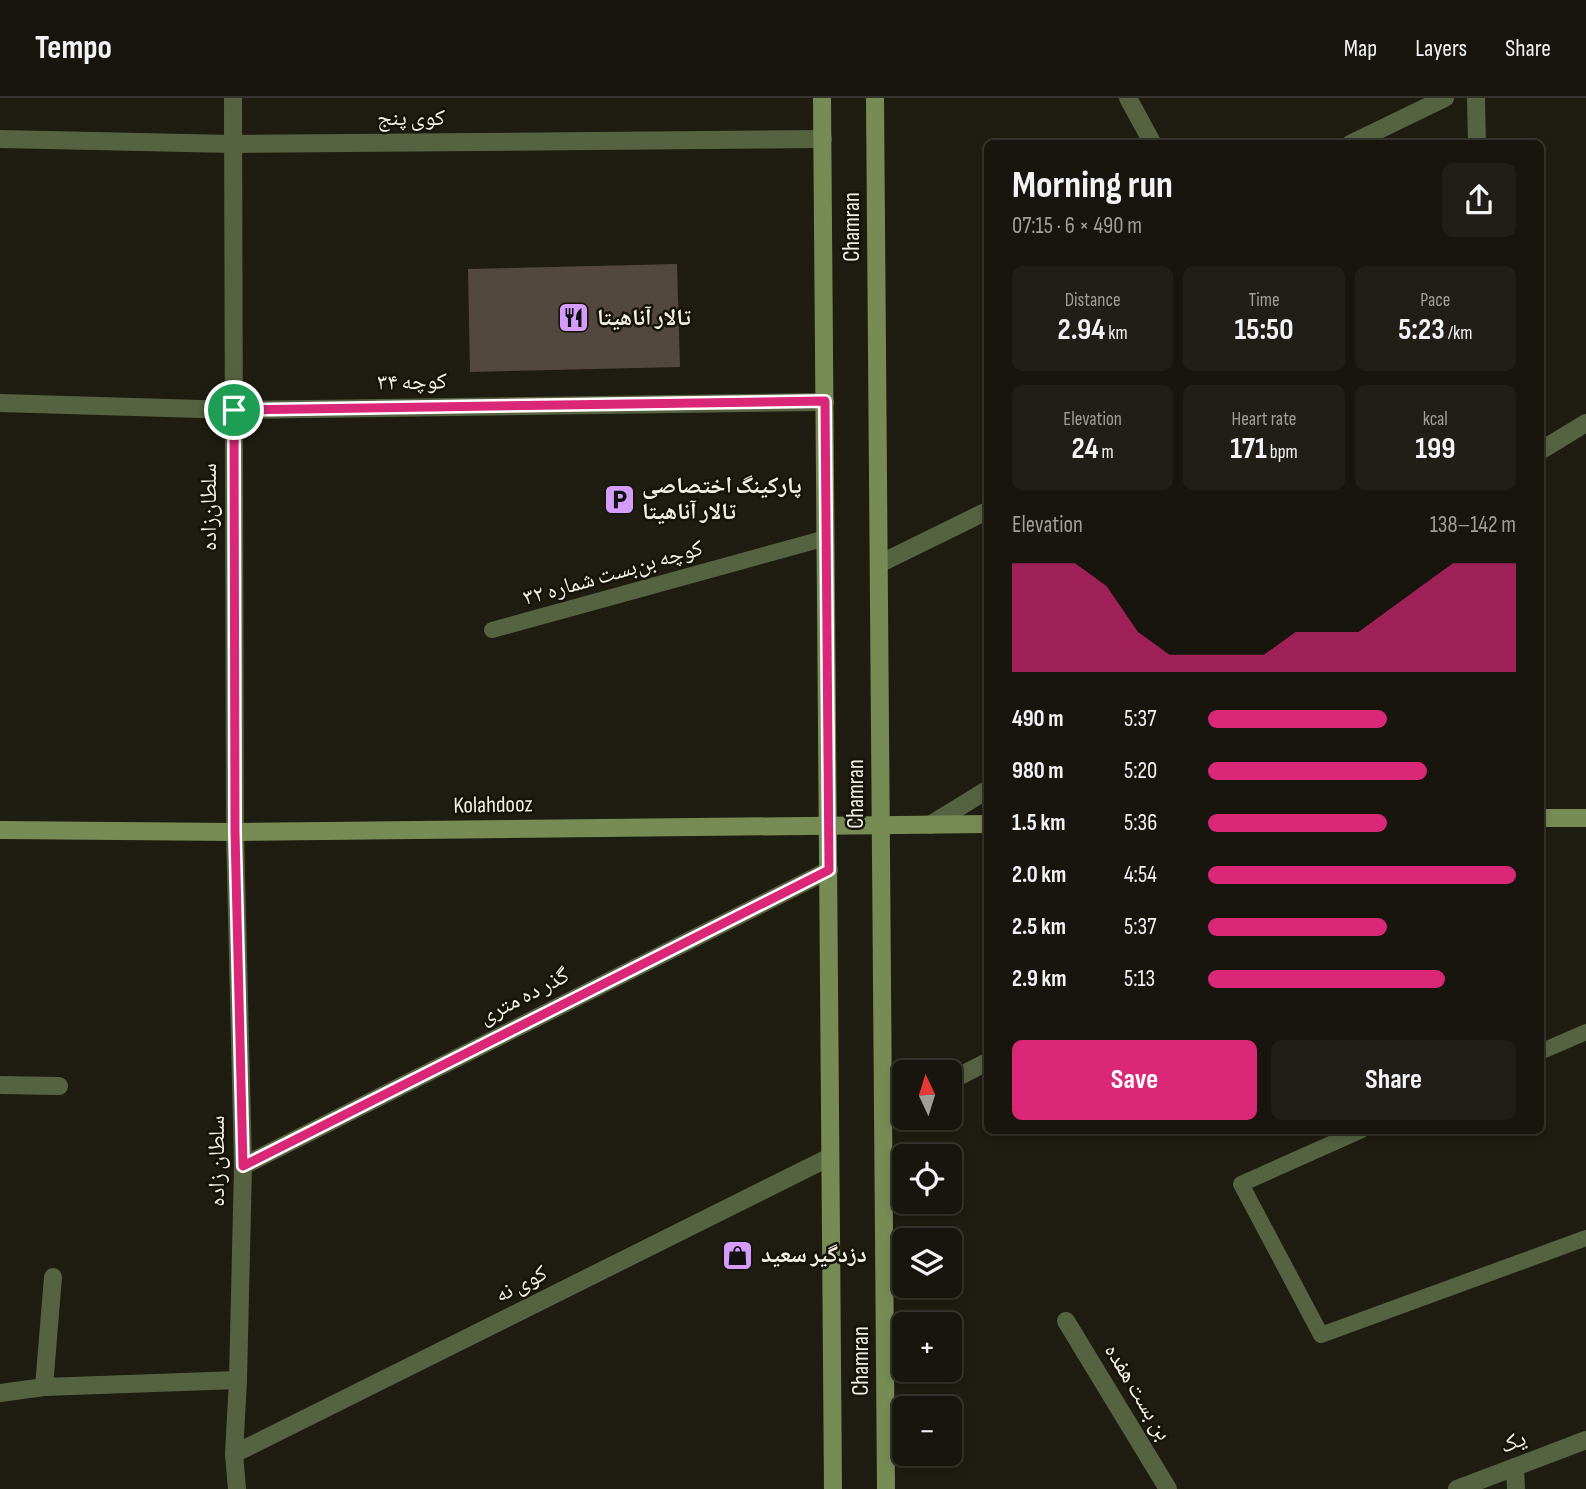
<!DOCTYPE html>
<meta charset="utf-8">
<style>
:root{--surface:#17150d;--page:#201e16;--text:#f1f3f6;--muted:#9e9f9d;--line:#36342e;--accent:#db2777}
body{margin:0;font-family:"Sofia Sans Condensed","Noto Naskh Arabic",sans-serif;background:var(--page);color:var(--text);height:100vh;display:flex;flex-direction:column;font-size:26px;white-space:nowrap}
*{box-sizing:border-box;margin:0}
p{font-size:23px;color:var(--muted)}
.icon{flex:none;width:38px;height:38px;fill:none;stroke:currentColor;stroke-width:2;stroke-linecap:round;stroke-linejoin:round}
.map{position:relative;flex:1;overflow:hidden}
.panel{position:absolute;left:984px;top:42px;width:560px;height:994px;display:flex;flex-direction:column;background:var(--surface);border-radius:10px;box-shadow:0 4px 10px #0003,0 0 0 2px var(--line)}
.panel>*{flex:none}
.needle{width:46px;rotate:356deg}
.fabs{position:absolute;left:892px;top:962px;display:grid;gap:14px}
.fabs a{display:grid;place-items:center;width:70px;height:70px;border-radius:10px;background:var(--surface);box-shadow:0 4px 10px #0003,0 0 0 2px var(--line);font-size:35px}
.pin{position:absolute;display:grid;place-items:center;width:60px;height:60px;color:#fff;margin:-30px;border:4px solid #fff;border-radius:50%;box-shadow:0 2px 7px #0007}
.round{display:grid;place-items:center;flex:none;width:74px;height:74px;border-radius:10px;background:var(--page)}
.head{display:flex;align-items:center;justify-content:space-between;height:119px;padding:0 28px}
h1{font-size:38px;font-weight:700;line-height:52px}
.metrics{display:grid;grid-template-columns:repeat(3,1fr);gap:10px;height:119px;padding:7px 28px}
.metrics div{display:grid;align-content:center;border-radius:10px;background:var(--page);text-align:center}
.metrics b{font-size:30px;font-weight:700}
.metrics small{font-size:19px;font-weight:400}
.metrics p{font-size:19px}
.chart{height:196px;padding:14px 28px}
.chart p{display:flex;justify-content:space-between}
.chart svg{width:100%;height:126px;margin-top:7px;fill:var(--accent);opacity:.7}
.primary-button{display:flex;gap:14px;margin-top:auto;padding:14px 28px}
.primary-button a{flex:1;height:80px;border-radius:10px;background:var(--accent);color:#fff;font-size:28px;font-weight:700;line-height:80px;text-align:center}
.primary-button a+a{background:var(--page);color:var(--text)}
ul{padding:0 28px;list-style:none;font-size:23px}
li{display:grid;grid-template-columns:112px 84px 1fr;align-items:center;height:52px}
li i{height:18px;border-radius:9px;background:var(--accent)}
header{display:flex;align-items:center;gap:42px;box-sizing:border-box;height:98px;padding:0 35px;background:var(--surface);border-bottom:2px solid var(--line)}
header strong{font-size:33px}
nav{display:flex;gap:38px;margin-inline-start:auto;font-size:24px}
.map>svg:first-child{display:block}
.building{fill:#52483e}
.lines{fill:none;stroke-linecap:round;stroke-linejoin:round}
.lane{stroke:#566341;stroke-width:16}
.street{stroke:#566341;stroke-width:18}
.secondary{stroke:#768c54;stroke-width:18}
.route-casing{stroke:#fff;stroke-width:14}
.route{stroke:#db2777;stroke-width:9}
.labels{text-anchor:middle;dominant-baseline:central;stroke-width:5;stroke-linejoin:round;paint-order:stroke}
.street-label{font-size:23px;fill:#f1efe8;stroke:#161309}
.poi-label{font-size:23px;font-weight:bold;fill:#f1efe8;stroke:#161309;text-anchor:start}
</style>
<header>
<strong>Tempo</strong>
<nav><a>Map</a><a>Layers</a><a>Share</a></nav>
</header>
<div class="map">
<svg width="1586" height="1391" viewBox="0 0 1586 1391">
<rect width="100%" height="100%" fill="#1f1c11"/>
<!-- building -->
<polygon class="building" points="677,166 680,269 470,274 468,171"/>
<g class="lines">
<!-- lane -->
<g class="lane">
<polyline points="492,532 826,440"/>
<polyline points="1540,954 1586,934"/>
<polyline points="1362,1032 1241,1086 1321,1237 1586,1140"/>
</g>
<!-- street -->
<g class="street">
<polyline points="233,0 235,734 243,1068 238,1282 234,1356 237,1391"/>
<polyline points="1128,0 1153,46"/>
<polyline points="1476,0 1477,46"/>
<polyline points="0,41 233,46 823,41"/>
<polyline points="1350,46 1445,0"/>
<polyline points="0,305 234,312 825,304"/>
<polyline points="1540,353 1586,325"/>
<polyline points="879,466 987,413"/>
<polyline points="930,727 987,692"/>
<polyline points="950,983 987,964"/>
<polyline points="0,987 59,988"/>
<polyline points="883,1015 905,1005"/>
<polyline points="243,1068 829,772"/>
<polyline points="1066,1223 1168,1391"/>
<polyline points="44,1289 53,1179"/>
<polyline points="0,1295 44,1289 238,1282"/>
<polyline points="234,1356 830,1059"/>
<polyline points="1515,1369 1516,1391"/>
<polyline points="1457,1391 1586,1342"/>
</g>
<!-- secondary -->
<g class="secondary">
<polyline points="822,0 833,1391"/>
<polyline points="875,0 886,1391"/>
<polyline points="1540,720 1586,720"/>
<polyline points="0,732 235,734 987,726"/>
</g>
</g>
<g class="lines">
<defs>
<polygon id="route" points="825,303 829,772 243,1068 235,734 234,312"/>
</defs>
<!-- route casing -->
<use href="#route" class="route-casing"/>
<!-- route -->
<use href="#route" class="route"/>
</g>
<!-- icons -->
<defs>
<symbol id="restaurant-square" viewBox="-11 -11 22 22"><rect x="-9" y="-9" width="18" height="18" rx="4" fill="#d59cfb" stroke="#161309"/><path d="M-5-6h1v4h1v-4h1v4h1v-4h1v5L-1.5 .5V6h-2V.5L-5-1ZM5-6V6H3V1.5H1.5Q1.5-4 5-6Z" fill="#111"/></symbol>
<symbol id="parking-square" viewBox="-11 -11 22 22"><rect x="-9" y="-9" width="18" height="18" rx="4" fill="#d59cfb" stroke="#161309"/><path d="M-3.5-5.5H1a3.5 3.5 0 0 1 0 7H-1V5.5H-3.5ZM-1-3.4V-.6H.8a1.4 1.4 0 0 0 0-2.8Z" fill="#111"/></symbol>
<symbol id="shop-square" viewBox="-11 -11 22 22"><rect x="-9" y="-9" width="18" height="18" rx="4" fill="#d59cfb" stroke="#161309"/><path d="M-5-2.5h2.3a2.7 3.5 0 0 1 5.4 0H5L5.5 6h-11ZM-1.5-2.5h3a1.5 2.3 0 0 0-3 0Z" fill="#111"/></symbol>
</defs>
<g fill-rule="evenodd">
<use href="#restaurant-square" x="556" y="202" width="35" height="35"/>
<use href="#parking-square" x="602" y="384" width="35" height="35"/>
<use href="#shop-square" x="720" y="1140" width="35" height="35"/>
</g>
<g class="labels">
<!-- street labels -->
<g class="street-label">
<text x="411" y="20">کوی پنج</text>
<text transform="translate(852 129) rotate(-90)">Chamran</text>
<text transform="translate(412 284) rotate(-1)">کوچه ۳۴</text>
<text transform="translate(209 409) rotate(-90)">سلطان‌زاده</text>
<text transform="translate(613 475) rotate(-16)">کوچه بن‌بست شماره ۳۲</text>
<text transform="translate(856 696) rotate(-90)">Chamran</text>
<text transform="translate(493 707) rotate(-1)">Kolahdooz</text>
<text transform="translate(524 898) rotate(-27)">گذر ده متری</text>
<text transform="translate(217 1063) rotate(-90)">سلطان زاده</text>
<text transform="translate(521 1186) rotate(-27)">کوی نه</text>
<text transform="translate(861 1263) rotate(-90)">Chamran</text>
<text transform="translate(1138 1294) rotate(59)">بن بست هفده</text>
<text transform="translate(1513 1344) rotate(-21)">یک</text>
</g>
<!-- poi labels -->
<g class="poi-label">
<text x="597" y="220">تالار آناهیتا</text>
<text x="642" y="388">پارکینگ اختصاصی<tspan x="642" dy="26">تالار آناهیتا</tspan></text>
<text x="761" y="1157">دزدگیر سعید</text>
</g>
</g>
</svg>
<div class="fabs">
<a><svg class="needle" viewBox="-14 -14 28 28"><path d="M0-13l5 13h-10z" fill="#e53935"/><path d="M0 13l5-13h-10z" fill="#9e9f9d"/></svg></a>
<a><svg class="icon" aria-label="locate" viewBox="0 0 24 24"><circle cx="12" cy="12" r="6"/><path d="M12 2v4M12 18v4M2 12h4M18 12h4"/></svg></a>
<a><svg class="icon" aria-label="layers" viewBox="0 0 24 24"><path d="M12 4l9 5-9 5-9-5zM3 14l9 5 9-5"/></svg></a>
<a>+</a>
<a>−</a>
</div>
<div class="pin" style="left:234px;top:312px;background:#1e9e55"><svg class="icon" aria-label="arrive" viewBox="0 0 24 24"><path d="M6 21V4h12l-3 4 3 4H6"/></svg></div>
<section class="panel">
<div class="head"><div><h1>Morning run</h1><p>07:15 · 6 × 490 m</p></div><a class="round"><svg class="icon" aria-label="share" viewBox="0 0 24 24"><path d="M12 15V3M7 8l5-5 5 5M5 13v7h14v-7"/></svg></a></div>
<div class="metrics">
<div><p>Distance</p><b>2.94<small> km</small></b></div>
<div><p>Time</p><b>15:50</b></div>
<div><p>Pace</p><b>5:23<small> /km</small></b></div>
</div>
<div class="metrics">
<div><p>Elevation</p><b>24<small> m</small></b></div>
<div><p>Heart rate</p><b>171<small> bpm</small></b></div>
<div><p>kcal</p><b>199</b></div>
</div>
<div class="chart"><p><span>Elevation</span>138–142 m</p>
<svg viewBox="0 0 160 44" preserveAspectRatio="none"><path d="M0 44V6L10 6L20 6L30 14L40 30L50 38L60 38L70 38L80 38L90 30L100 30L110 30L120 22L130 14L140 6L150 6L160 6V44z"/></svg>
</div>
<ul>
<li><b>490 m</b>5:37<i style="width:58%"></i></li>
<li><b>980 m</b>5:20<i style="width:71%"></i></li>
<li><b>1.5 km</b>5:36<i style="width:58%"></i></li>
<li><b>2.0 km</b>4:54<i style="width:100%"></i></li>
<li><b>2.5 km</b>5:37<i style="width:58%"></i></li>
<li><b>2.9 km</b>5:13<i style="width:77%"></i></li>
</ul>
<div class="primary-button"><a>Save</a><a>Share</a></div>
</section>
</div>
